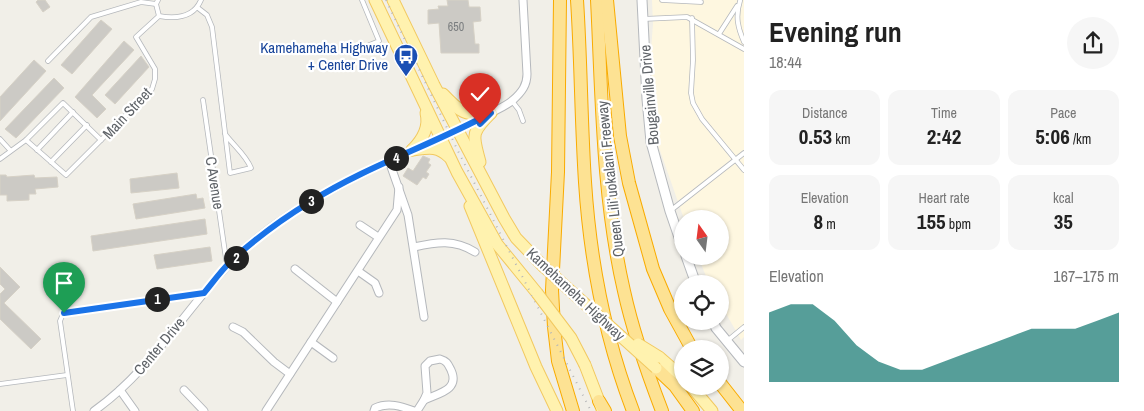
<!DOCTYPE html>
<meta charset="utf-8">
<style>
:root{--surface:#fff;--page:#f6f6f6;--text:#222;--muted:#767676;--accent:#0f766e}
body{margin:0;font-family:"Archivo Narrow",sans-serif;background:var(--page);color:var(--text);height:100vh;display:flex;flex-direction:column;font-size:19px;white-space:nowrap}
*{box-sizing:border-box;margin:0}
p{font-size:16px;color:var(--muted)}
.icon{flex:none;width:28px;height:28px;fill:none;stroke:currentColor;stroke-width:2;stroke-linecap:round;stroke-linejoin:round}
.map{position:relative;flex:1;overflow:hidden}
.sheet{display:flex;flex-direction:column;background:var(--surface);width:400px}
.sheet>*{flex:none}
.needle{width:32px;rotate:346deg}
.tools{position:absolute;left:674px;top:210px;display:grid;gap:10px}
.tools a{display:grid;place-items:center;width:55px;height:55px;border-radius:50%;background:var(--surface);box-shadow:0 1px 4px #0004;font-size:25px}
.pin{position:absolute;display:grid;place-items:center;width:42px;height:42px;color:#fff;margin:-51px -21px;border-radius:50% 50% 50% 0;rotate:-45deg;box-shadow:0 0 5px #0007}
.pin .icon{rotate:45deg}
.km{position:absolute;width:25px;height:25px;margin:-12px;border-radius:50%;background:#222;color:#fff;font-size:14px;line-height:25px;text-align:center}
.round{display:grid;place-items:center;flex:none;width:52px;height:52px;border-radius:26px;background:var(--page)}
.overview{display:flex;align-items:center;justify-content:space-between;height:85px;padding:0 25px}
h1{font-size:28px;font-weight:700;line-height:38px}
.figures{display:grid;grid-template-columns:repeat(3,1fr);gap:8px;height:85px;padding:5px 25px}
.figures div{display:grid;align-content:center;border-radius:12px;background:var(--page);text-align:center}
.figures b{font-size:21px;font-weight:700}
.figures small{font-size:14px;font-weight:400}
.figures p{font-size:14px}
.chart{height:140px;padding:10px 25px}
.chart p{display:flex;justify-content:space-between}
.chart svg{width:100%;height:90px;margin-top:5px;fill:var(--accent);opacity:.7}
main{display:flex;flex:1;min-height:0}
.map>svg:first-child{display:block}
.commercial{fill:#fef7e0}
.building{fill:#cccac5;stroke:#d6d1c6}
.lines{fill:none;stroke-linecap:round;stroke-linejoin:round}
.service-casing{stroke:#b5b8bc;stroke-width:5.5}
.minor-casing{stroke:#b5b8bc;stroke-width:9}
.tertiary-casing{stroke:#b5b8bc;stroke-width:11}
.primary-casing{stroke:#f2c960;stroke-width:13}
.motorway-casing{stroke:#f9ab00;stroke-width:14}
.service{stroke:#fff;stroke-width:4}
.minor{stroke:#fff;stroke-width:7}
.tertiary{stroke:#fff;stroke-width:9}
.primary{stroke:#fff2af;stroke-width:11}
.motorway{stroke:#fde293;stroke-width:12}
.rail{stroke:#b6b7b8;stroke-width:2;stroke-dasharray:1 6;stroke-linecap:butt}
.primary-bridge-casing{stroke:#f2c960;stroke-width:13;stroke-linecap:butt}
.primary-bridge{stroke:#fff2af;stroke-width:11}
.route-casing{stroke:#fff;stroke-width:10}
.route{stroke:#1a73e8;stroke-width:6}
.labels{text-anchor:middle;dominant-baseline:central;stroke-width:4.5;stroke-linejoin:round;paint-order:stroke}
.number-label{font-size:12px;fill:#7a7d7f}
.transit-label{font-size:15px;fill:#164399;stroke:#fff;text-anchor:end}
.street-label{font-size:15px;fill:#5f6368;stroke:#fff}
</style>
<main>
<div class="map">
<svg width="744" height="411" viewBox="0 0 744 411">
<rect width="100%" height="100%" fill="#f1efe8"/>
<!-- commercial -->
<polygon class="commercial" points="652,0 744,0 744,337 741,340 720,303 720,284 709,284 698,256 720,256 720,219 684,219 657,142 649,76 653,24"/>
<!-- building -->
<g class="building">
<polygon points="38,0 45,0 50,7 43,12 36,2"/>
<polygon points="447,0 468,0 469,7 480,7 481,21 473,22 475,44 479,44 479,53 441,53 439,23 428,24 428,10 439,9 438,6 448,6"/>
<polygon points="101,20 112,29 72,74 61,65"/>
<polygon points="124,41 134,50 92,95 106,109 97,118 75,97"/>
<polygon points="141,56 149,67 115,104 105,95"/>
<polygon points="34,60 46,71 0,121 0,97"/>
<polygon points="54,78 64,88 16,138 5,129"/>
<polygon points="423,156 430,159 428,163 431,165 426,172 429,174 426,179 423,177 417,185 403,176 408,168 413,171"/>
<polygon points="177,173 179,188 131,193 130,179"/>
<polygon points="0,175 6,175 7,177 34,175 35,178 57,177 58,187 35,189 36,194 29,194 29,200 7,201 7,195 0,195"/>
<polygon points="196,194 197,199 203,198 205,208 136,219 133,204"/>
<polygon points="205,219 207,234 93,251 91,236"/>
<polygon points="210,247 212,261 157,269 154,255"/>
<polygon points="0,267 20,287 4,303 41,339 31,349 0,319 0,294 5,289 0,284"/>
</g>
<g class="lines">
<defs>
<g id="service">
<polyline points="158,0 156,4 159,16"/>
<polyline points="362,0 379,41 367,46"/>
<polyline points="662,0 701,2"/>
<path d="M740,1C735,17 738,28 744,42"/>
<path d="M198,8L207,15L212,27L230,173L251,168C246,155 234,146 225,134"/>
<polyline points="692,18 693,60 691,93 693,103 702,119 744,170"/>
<polyline points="643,19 687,17 744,49"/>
<polyline points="719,34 737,6"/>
<polyline points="48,61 91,17 141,2 156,4"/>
<polyline points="203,100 227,266"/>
<polyline points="512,101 519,110 523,121"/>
<polyline points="0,139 10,150"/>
<path d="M26,140L66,175L152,89L155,79V69L136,37L159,16C176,19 194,17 201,0"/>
<polyline points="37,150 73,112"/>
<polyline points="0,159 26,140 63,103 101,140"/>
<polyline points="51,162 87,125"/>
<polyline points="670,211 744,153"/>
<polyline points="727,341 744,327"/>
<polyline points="0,384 67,375"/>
<polyline points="73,411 60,321 63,314 68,312 202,293"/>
</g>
<g id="minor">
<polyline points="389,161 408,215 424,317"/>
<polyline points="360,225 378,237"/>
<path d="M414,247C437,242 454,239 475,252"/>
<polyline points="295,269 337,302"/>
<polyline points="358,271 375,283 379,293"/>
<polyline points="233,327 243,332 274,362 290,374"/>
<polyline points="311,342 333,358"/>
<path d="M440,359C447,361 448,364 451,370C460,390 439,393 424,400L427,393L425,366L430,361Z"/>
<polyline points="120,390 135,411"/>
<polyline points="184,390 204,411"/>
<path d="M94,411C149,372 184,312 229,264C256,235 293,211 327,192C354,177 383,163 412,150C437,139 463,128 487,115C496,110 506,106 513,100C522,92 527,85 527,74L523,0"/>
<polyline points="266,411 397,210 399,187"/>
<path d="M374,411L375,408C388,402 401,406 414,411"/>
<polyline points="417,411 424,400"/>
</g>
<g id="tertiary">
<polyline points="642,0 647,99 651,142 670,211 682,246"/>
<polyline points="686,256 696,284"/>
<polyline points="713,321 716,328 744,362"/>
</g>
<g id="primary">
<polyline points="375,0 457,172 497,244 537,293"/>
<polyline points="393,0 434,85 504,218 516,238 543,266"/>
<path d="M443,94C460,112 465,117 491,113"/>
<path d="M412,150C422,140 430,128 426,113"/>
<path d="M412,150C428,148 437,145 449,157"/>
<path d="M480,162C473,135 470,134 491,113"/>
<polyline points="470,206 536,367 557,411"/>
<polyline points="659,357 682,377"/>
<polyline points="585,365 602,409"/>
<polyline points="691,386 712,411"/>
</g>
<g id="motorway">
<polyline points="560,0 558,172 552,290 554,327 558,361 573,411"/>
<path d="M577,0C581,60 581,121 585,182C590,259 605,338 633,411"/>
<path d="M597,0C602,97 602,196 624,291C633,332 647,372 662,411"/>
<polyline points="607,0 620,136 629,183 653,269 670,309 692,349"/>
<polyline points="656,368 675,386 693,411"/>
<polyline points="720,383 742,411"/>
<polyline points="599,401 605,411"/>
</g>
</defs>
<!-- service casing -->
<use href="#service" class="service-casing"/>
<!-- minor casing -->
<use href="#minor" class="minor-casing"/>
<!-- tertiary casing -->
<use href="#tertiary" class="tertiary-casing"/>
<!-- primary casing -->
<use href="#primary" class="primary-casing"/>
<!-- motorway casing -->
<use href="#motorway" class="motorway-casing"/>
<!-- service -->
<use href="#service" class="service"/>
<!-- minor -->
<use href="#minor" class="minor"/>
<!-- tertiary -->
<use href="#tertiary" class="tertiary"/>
<!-- primary -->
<use href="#primary" class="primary"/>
<!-- motorway -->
<use href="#motorway" class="motorway"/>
<!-- rail -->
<polyline class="rail" points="386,0 458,151 591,411"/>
<defs>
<g id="primary-bridge">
<polyline points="543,266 656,368"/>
<polyline points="537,293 571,338 585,365"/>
<polyline points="638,344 659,357"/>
</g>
</defs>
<!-- primary-bridge casing -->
<use href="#primary-bridge" class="primary-bridge-casing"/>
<!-- primary-bridge -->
<use href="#primary-bridge" class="primary-bridge"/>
</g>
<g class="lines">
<defs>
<path id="route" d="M64,313L204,293C213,282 221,271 231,261C255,239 282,219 310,202C367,166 432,145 491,113L480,124"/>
</defs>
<!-- route casing -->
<use href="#route" class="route-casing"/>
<!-- route -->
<use href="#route" class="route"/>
</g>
<!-- icons -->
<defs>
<symbol id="bus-pin" viewBox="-11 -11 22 30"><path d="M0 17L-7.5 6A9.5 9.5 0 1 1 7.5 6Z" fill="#1a4fb4" stroke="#fff"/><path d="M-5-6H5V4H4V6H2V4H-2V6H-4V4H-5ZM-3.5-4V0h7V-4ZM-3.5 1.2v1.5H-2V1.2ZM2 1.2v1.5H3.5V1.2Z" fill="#fff"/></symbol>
</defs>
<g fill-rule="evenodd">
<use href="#bus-pin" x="392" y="42" width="28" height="38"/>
</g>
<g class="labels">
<!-- number labels -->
<g class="number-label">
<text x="456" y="27">650</text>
</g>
<!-- transit labels -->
<g class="transit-label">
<text x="388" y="47">Kamehameha Highway<tspan x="388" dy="17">+ Center Drive</tspan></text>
</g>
<!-- street labels -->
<g class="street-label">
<text transform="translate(649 95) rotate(-95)">Bougainville Drive</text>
<text transform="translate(127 113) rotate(-47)">Main Street</text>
<text transform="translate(610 179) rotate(-96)">Queen Liliʻuokalani Freeway</text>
<text transform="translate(215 183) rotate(81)">C Avenue</text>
<text transform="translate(576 294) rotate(43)">Kamehameha Highway</text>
<text transform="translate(159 346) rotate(-50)">Center Drive</text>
</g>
</g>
</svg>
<div class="tools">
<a><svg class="needle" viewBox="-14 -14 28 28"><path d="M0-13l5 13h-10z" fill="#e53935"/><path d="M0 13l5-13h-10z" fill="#767676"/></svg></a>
<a><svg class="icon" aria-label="locate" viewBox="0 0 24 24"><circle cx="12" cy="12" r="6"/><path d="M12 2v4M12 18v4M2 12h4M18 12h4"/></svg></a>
<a><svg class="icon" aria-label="layers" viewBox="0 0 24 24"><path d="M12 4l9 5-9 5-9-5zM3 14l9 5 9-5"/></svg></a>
</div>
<div class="pin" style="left:64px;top:313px;background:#1e9e55"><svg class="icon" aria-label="arrive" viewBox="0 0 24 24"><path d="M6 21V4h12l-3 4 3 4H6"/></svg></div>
<div class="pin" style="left:480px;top:124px;background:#d93025"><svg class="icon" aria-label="check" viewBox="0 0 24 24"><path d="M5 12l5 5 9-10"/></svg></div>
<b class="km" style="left:157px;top:299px">1</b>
<b class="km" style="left:236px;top:258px">2</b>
<b class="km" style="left:311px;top:201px">3</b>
<b class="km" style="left:396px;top:158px">4</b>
</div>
<section class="sheet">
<div class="overview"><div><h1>Evening run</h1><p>18:44</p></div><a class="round"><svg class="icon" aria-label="share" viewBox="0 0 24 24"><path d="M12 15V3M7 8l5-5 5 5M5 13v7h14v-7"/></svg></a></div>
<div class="figures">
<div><p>Distance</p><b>0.53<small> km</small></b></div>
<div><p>Time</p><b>2:42</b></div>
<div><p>Pace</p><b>5:06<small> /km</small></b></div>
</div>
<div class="figures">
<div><p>Elevation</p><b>8<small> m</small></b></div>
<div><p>Heart rate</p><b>155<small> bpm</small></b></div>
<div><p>kcal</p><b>35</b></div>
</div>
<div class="chart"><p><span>Elevation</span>167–175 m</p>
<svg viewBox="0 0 160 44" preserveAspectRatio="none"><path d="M0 44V10L10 6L20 6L30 14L40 26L50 34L60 38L70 38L80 34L90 30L100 26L110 22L120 18L130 18L140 18L150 14L160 10V44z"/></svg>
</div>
</section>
</main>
